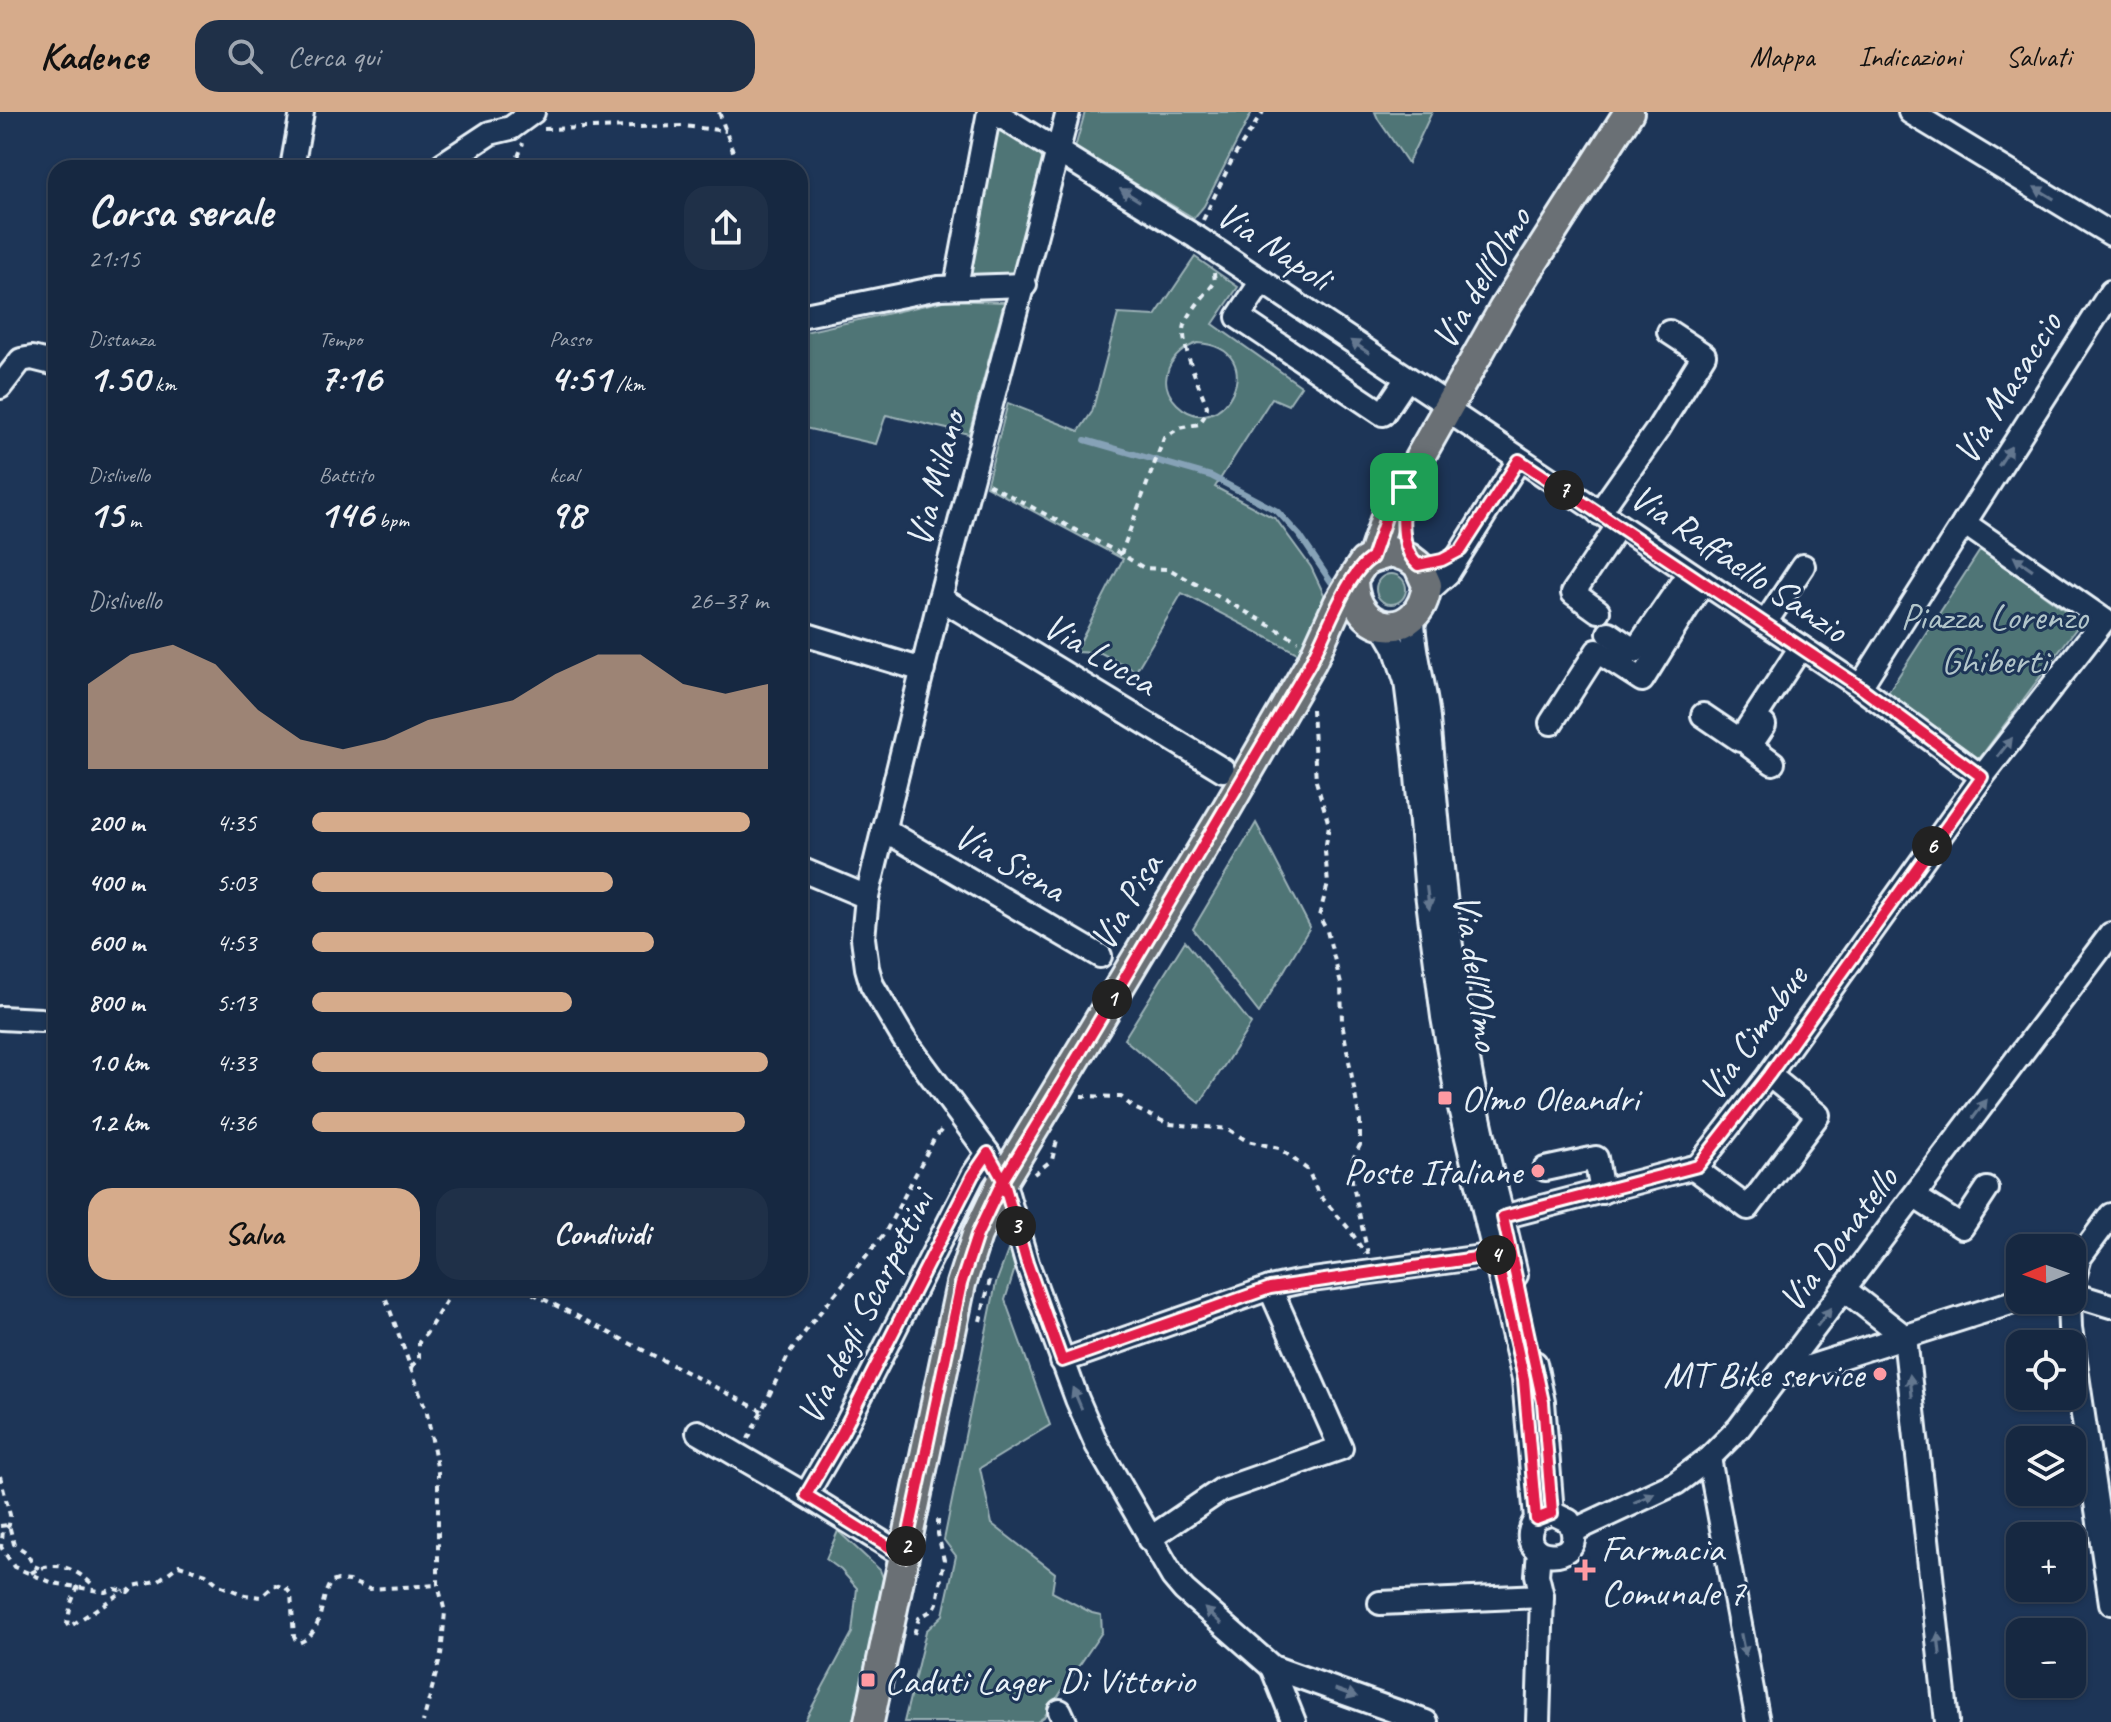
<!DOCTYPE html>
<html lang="it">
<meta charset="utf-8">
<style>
:root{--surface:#162841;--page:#1f3048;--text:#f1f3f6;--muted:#9ea6b1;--line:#35445a;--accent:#d6ab8b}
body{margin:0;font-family:Caveat,sans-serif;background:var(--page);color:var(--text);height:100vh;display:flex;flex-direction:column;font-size:30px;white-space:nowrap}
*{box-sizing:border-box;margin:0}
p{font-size:26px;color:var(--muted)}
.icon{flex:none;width:44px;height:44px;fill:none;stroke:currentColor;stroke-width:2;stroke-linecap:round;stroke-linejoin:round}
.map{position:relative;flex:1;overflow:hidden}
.sheet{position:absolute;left:48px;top:48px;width:760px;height:1136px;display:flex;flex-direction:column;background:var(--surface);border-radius:24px;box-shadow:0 2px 6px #0004,0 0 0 2px var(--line)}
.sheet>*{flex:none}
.needle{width:52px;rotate:269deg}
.fabs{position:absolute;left:2006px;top:1122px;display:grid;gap:16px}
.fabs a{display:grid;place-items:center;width:80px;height:80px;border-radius:16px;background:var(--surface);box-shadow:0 2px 6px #0004,0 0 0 2px var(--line);font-size:40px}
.pin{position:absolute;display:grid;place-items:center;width:68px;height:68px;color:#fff;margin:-34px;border-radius:16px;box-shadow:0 4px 12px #0006}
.km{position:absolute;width:40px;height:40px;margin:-20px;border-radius:50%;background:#222;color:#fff;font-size:22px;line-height:40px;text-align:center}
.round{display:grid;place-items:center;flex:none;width:84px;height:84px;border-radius:24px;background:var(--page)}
.summary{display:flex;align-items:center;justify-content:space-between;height:136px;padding:0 40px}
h1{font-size:44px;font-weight:700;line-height:60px}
.metrics{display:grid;grid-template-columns:repeat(3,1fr);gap:12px;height:136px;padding:8px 40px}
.metrics div{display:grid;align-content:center}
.metrics b{font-size:40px;font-weight:700}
.metrics small{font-size:22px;font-weight:400}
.metrics p{font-size:22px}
.chart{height:224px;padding:16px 40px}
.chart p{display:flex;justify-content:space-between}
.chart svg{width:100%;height:144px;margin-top:8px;fill:var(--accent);opacity:.7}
.cta{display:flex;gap:16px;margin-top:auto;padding:16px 40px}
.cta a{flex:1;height:92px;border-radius:24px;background:var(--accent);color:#111;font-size:32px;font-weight:700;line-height:92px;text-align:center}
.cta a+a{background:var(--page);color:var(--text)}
ul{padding:0 40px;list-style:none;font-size:26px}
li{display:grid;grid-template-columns:128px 96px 1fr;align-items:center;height:60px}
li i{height:20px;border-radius:10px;background:var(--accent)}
header{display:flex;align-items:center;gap:48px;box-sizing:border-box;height:112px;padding:0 40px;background:var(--accent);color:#111}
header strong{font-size:38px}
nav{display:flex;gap:44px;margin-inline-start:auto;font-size:28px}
.search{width:560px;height:72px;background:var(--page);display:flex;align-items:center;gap:20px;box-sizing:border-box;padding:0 28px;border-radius:24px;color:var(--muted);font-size:30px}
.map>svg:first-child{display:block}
.green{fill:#4f7476;stroke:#9cb2b7;stroke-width:2;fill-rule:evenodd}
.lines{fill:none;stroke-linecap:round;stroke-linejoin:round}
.stream{stroke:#86a2b7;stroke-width:6}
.minor-casing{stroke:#e8f1f8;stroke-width:28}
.major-casing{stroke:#e8f1f8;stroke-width:34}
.path{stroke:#e8f1f8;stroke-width:4;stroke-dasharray:6 6;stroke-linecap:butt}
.minor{stroke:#1d3557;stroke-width:22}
.major{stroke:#6b7074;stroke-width:28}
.oneway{fill:#64778f}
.route-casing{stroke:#fff;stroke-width:16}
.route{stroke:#e11d48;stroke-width:10}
.poi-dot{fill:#ff9aa2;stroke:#1d3557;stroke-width:3}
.labels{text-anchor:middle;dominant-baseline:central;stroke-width:6;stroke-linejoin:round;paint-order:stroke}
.street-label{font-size:38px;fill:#e8f1f8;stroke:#1d3557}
.park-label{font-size:38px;fill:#b2c5ca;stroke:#1d3557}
.poi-label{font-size:38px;fill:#e8f1f8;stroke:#1d3557;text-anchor:start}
</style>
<header>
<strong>Kadence</strong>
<div class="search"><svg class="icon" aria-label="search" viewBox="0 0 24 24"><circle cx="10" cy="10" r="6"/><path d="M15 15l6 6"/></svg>Cerca qui</div>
<nav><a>Mappa</a><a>Indicazioni</a><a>Salvati</a></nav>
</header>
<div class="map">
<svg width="2111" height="1610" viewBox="0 0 2111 1610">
<rect width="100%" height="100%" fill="#1d3557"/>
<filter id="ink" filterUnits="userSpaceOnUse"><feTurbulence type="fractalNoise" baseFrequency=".0125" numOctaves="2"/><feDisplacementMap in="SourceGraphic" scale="16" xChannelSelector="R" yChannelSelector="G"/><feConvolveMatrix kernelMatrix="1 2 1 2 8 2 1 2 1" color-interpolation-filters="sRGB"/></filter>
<g filter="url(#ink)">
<!-- green -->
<g class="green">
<polygon points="1085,0 1252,0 1204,94 1194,106 1075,36"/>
<polygon points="1375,0 1432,0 1408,51 1378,7"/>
<polygon points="1003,17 1040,42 1043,50 1013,160 1010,164 972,162 970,156 997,20"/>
<path d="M1195,145L1238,175L1213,212L1301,274L1288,293L1272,286L1215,375L1276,407L1311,455L1329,493L1299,542L1182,481L1136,559L1101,541L1075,540L1123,447L986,374L1008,291L1079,319L1092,300L1118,202L1155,204ZM1198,231C1274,236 1222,336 1177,292C1154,269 1171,239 1198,231Z"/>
<polygon points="948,188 1004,190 969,322 886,303 876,332 800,315 800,221"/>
<polygon points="1981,437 2081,510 1976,651 1885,585"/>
<circle cx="1391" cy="477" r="15"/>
<polygon points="1256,711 1310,815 1259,901 1193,817"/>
<polygon points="1185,829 1251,912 1200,991 1124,927"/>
<polygon points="1009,1136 1016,1153 1005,1188 1050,1313 980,1356 992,1412 1055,1461 1052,1480 1092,1501 1101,1503 1102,1520 1044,1605 1037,1610 904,1610 926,1519 943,1503 956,1444 944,1428 996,1171"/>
<polygon points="838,1419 880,1458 888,1478 855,1610 804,1610 852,1521 857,1476 841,1458 826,1447"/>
</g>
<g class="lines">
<!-- stream -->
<polyline class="stream" points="1085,328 1211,364 1277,399 1300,424 1331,470"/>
<defs>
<g id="minor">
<polyline points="994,0 1196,125 1448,293"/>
<polyline points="1910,0 2111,122"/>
<polyline points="443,52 490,21 511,16 533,0"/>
<polyline points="292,56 302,0"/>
<polyline points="1262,169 1238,205 1383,302 1407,266"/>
<polyline points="956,174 989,0"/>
<polyline points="800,204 938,176 1025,173"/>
<polyline points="0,275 21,248 32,246 56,252"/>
<polyline points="1459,306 1853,570 1982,665 2104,508 1964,411 1860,575"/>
<polyline points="1599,401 1658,317 1704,243 1669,220"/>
<polyline points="1964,411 2111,180"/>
<polyline points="1426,481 1448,461 1519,348"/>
<polyline points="940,486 1223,658"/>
<polyline points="1598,499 1573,481 1618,414"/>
<path d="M1413,505C1413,540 1425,573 1428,607C1439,731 1450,857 1474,980C1485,1041 1503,1102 1516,1163"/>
<polyline points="1765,511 1803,454"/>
<path d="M1382,513L1395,535L1406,569L1415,641L1427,781L1443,905L1457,983L1524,1267L1536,1407C1507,1451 1593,1457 1569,1409L1552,1401L1536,1407"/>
<polyline points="800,521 923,558"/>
<polyline points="1609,521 1635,539 1689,461"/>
<polyline points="1703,603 1740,628 1801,535"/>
<polyline points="1551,611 1597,539 1642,568 1703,470"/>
<polyline points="1764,613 1750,634 1773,651"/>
<polyline points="883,717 1100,844"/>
<polyline points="800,757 867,785 863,826 867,856 872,873 904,927 988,1041 1003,1068 1027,1151 1077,1287 1097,1333 1173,1465 1184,1478 1272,1555 1426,1610"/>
<polyline points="867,785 940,486 1068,0"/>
<polyline points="0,906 41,908"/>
<polyline points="1694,1056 1748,1096 1818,1003 1769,963"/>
<polyline points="1545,1057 1596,1046 1602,1080"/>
<polyline points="1915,1085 1962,1115 1987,1077"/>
<polyline points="1503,1105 1698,1054 1769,963 1982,665"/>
<polyline points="2072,1173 2080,1145 2111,1103"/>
<polyline points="1845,1178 1905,1225"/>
<polyline points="2072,1182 2111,1194"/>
<polyline points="2069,1188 2070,1216 2111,1491"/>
<polyline points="1905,1225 1947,1610"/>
<polyline points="1062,1249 1270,1176 1298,1170 1496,1143"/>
<polyline points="1535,1251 1543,1290 1552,1401"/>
<polyline points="1778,1265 2020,1188"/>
<polyline points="698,1320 806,1383 842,1321 973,1063 988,1041"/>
<polyline points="1709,1346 1758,1610"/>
<polyline points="806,1383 904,1444"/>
<polyline points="1573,1419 1676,1371 1709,1346 1739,1316 2111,822"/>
<polyline points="1149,1427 1221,1378 1341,1336 1270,1176"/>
<polyline points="1380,1491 1542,1484"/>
<polyline points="1272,1555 1294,1610"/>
<polyline points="1060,1599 1065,1610"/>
<polyline points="1538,1610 1542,1484 1537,1463 1539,1440"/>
</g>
<g id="major">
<polyline points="1372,446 1386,405 1504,196 1629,0"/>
<path d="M869,1610L961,1172L977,1123L1003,1068L1227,696L1312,549L1338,492L1356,462L1364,450L1372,446L1392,440L1409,446L1418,453L1427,473C1420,530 1355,525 1353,469"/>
</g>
</defs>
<!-- minor casing -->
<use href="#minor" class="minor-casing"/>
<!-- major casing -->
<use href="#major" class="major-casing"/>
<!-- path -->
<g class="path">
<polyline points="719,0 739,56"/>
<polyline points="544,17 683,14 726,19"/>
<polyline points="514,56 523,31"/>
<polyline points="1203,108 1233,46 1263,0"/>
<path d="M1214,161L1215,170C1205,183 1191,197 1185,213C1179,230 1200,276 1207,294L1206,302L1199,312L1179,316L1164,326L1121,442L1144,456L1169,457L1298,529"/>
<polyline points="988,372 1121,442"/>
<polyline points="1312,597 1316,669 1329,713 1325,739 1328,772 1319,804 1327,819 1341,872 1342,910 1360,1010 1360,1033 1352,1049 1352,1069 1368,1142"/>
<polyline points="1081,984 1121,985 1134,996 1169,1012 1228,1017 1247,1029 1279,1036 1308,1058 1318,1081 1350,1118 1365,1142"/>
<polyline points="1034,1062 1052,1048 1058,1024"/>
<polyline points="382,1176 427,1301 438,1360 438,1473 445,1500 441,1543 423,1610"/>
<polyline points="522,1176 762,1299"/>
<polyline points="980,1209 991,1164"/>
<polyline points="411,1255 419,1247 419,1230 426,1222 454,1176"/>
<polyline points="748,1327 789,1242 813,1209 885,1121 934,1027 944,1015"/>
<path d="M0,1364L10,1403L9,1413L3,1419L1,1435L14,1455L53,1471L105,1480L115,1477L128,1480L134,1474L159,1468L179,1453L206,1462L219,1473L245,1483L261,1485L275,1473L286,1476L291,1482L294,1525L298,1531C325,1522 318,1489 331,1470L338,1468L349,1469L369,1477L438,1473"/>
<polyline points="0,1414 9,1413 14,1432 26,1440 34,1454 39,1456"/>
<path d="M31,1461C55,1446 77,1457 95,1475"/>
<polyline points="78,1474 71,1491 67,1512 69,1515 124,1479"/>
<polyline points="914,1522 919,1506 934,1497 937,1491 944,1448 938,1422 938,1406"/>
</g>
<!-- minor -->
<use href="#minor" class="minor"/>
<!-- major -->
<use href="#major" class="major"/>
</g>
<!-- one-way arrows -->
<defs><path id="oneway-solid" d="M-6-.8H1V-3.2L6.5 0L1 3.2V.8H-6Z" transform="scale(2)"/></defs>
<g class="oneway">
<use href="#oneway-solid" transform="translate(2044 81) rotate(-149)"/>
<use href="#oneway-solid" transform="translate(1130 83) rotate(-148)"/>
<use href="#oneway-solid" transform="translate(1360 235) rotate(-146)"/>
<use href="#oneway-solid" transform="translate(2005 344) rotate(-57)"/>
<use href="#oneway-solid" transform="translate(2023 451) rotate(-145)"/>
<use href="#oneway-solid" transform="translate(2005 635) rotate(-52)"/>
<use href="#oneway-solid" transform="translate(1428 786) rotate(83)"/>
<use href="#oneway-solid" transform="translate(1980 997) rotate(-53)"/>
<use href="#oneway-solid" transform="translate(1824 1205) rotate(-52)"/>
<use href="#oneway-solid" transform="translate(1911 1274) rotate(-96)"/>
<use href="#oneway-solid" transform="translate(1077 1286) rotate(-113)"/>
<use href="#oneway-solid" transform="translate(1644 1386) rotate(-25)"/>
<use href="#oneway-solid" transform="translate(1213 1504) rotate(-138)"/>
<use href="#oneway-solid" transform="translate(1939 1532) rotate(-96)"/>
<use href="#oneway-solid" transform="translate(1743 1533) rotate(79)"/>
<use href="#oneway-solid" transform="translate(1346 1581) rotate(19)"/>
</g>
</g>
<g class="lines" filter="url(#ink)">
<defs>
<path id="route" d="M1404,375L1386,405L1372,446C1345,462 1325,526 1308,555C1207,726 1107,899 1003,1068L977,1123L961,1172L904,1444L806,1383L842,1321L973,1063L988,1041L1003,1068L1027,1151L1062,1249L1270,1176L1496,1143L1524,1267L1536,1407L1552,1401L1543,1290L1503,1105L1698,1054L1769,963L1982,665L1860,575L1519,348L1461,438L1442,448L1418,453C1398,436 1404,400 1404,375"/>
</defs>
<!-- route casing -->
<use href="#route" class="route-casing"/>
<!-- route -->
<use href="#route" class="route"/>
</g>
<!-- markers -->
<g class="poi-dot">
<rect x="1437" y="978" width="16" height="16" rx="4"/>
<circle cx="1538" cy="1059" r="8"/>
<circle cx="1880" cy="1262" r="8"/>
<path d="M1581 1446h8v8h8v8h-8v8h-8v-8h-8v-8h8z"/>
<rect x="860" y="1560" width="16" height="16" rx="4"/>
</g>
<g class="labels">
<!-- street labels -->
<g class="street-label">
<text transform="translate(1274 134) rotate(34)">Via Napoli</text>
<text transform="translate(1481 166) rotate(-59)">Via dell'Olmo</text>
<text transform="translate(2007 276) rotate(-58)">Via Masaccio</text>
<text transform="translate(935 367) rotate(-75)">Via Milano</text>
<text transform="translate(1739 451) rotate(34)">Via Raffaello Sanzio</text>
<text transform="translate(1100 542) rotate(31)">Via Lucca</text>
<text transform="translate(1010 750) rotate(30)">Via Siena</text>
<text transform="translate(1126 790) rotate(-59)">Via Pisa</text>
<text transform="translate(1477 860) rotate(82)">Via dell'Olmo</text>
<text transform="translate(1753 921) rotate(-54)">Via Cimabue</text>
<text transform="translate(1838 1127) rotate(-53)">Via Donatello</text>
<text transform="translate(865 1195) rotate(-63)">Via degli Scarpettini</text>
</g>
<!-- park labels -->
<g class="park-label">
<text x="1994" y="504">Piazza Lorenzo<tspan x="1994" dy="44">Ghiberti</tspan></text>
</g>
<!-- poi labels -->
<g class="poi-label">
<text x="1461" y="986">Olmo Oleandri</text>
<text x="1522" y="1059" text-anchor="end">Poste Italiane</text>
<text x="1864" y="1262" text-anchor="end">MT Bike service</text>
<text x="1601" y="1436">Farmacia<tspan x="1601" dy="44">Comunale 7</tspan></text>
<text x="884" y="1568">Caduti Lager Di Vittorio</text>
</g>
</g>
</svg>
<div class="fabs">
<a><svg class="needle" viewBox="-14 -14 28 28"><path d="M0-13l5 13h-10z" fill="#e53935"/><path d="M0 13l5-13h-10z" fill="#9ea6b1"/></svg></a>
<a><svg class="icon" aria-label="locate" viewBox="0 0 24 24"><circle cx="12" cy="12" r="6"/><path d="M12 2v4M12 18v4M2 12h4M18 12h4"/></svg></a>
<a><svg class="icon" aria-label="layers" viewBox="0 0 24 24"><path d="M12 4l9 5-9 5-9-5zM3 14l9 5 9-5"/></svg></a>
<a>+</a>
<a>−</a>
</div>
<div class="pin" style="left:1404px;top:375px;background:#1e9e55"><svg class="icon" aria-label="arrive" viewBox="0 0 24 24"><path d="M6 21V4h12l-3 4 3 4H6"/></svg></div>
<b class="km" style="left:1112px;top:887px">1</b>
<b class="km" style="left:906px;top:1434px">2</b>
<b class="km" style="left:1016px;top:1114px">3</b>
<b class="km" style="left:1496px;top:1143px">4</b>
<b class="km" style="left:1932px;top:734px">6</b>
<b class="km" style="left:1564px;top:378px">7</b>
<section class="sheet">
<div class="summary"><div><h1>Corsa serale</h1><p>21:15</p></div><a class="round"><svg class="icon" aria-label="share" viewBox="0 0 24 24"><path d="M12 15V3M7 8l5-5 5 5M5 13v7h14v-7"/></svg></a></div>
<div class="metrics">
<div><p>Distanza</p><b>1.50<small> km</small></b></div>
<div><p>Tempo</p><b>7:16</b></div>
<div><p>Passo</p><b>4:51<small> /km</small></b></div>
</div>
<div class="metrics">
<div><p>Dislivello</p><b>15<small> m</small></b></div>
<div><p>Battito</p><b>146<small> bpm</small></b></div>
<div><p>kcal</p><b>98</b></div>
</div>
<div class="chart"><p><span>Dislivello</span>26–37 m</p>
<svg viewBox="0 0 160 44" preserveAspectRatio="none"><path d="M0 44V18L10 9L20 6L30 12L40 26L50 35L60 38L70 35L80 29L90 26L100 23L110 15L120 9L130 9L140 18L150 21L160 18V44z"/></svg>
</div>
<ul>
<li><b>200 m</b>4:35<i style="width:96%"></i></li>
<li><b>400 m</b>5:03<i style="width:66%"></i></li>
<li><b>600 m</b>4:53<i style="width:75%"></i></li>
<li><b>800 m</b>5:13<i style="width:57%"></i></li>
<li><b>1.0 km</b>4:33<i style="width:100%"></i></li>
<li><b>1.2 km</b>4:36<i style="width:95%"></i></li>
</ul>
<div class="cta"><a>Salva</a><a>Condividi</a></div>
</section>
</div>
